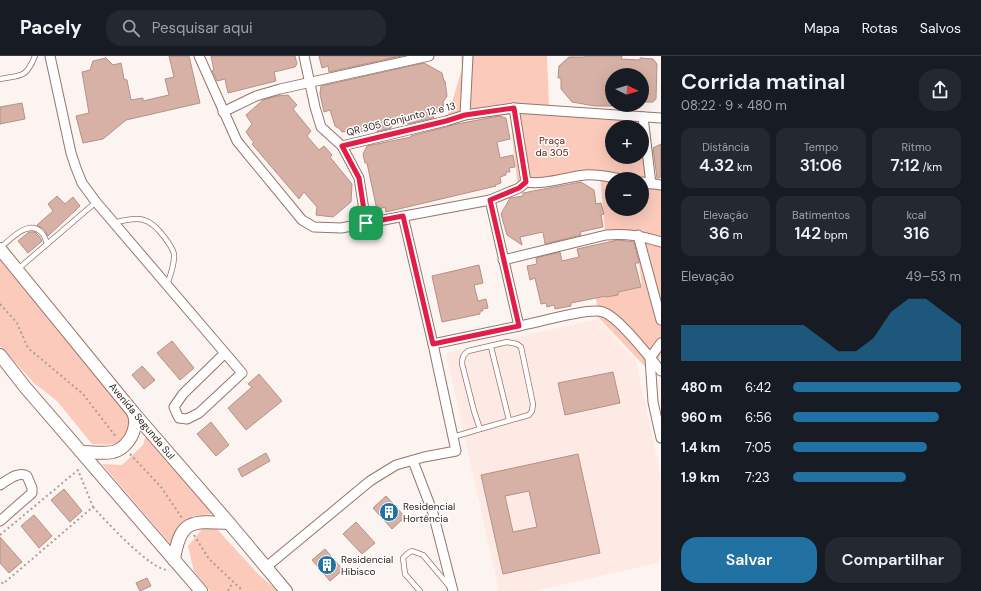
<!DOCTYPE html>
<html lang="pt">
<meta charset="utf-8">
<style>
:root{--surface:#171b24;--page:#242831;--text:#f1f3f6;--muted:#9ea1a6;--line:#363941;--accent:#2171a2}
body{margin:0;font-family:"DM Sans",sans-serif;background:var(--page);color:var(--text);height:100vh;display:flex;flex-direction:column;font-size:15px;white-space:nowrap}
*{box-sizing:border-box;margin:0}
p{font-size:13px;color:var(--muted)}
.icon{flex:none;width:22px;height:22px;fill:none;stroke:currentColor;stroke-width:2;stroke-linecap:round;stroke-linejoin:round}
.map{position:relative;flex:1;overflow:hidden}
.sheet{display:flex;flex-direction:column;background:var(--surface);width:320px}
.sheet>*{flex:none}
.needle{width:26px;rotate:95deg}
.tools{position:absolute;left:605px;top:12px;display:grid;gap:8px}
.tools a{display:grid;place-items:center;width:44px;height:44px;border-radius:50%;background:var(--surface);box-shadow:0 4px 16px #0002;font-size:20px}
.pin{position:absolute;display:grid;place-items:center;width:34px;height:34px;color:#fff;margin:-17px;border-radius:8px;box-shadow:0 2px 6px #0006}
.round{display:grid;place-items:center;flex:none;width:42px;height:42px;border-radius:16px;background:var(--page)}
.head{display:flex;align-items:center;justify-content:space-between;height:68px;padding:0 20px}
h1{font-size:22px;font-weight:600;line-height:30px}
.stats{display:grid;grid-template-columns:repeat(3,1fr);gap:6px;height:68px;padding:4px 20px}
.stats div{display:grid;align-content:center;border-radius:10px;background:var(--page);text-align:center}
.stats b{font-size:17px;font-weight:600}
.stats small{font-size:11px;font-weight:400}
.stats p{font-size:11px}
.chart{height:112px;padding:8px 20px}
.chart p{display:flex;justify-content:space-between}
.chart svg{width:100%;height:72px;margin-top:4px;fill:var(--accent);opacity:.7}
.cta{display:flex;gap:8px;margin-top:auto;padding:8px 20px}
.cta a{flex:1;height:46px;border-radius:16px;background:var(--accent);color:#fff;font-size:16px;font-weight:600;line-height:46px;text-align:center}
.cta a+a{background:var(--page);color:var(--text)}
ul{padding:0 20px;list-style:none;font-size:13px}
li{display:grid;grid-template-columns:64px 48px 1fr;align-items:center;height:30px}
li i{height:10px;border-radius:5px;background:var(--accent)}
header{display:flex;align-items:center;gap:24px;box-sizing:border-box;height:56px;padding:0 20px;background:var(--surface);border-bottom:1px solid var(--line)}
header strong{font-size:19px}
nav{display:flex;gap:22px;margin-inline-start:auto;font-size:14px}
.search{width:280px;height:36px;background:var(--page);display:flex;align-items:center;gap:10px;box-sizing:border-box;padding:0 14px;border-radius:16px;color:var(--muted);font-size:15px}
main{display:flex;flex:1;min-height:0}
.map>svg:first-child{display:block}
.built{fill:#feeae4}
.green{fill:#fbcabb;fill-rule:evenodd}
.building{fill:#d7b1a5;stroke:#b69185;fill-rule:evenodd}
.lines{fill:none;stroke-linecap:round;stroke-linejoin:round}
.lane-casing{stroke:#98746a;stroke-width:6}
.street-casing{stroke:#98746a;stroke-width:11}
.secondary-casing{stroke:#98746a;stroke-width:14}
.path{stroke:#a99e9b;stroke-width:2;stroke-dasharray:2 3;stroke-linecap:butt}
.lane{stroke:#fff;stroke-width:4.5}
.street{stroke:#fff;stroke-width:9}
.secondary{stroke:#fff;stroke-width:12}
.route-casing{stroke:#fff;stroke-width:8}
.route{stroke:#e11d48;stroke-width:5}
.labels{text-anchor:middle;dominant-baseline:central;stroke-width:3;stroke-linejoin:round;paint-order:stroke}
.street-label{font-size:10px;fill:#291b17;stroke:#fff}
.park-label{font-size:10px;fill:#551702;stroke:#fff}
.poi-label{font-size:10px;fill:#291b17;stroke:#fff;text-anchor:start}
</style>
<header>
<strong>Pacely</strong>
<div class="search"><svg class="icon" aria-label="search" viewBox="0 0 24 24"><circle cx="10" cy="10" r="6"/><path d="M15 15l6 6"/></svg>Pesquisar aqui</div>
<nav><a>Mapa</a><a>Rotas</a><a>Salvos</a></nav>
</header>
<main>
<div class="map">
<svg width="661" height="535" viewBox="0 0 661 535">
<rect width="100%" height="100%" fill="#fcf4f1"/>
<!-- built -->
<polygon class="built" points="598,263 636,305 661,421 661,500 657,507 535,535 499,535 446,297"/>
<!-- green -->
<g class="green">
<path d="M461,0H547L549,51L645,57L652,121L661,123V299L651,317L598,261L596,242L642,230L635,177L605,175L600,120L518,134L510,57L446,65L462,13ZM612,71H642V101H612ZM612,123H642V153H612Z"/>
<path d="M0,201L128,355L131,370C120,391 114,389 92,388L57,345L34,327L0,290Z"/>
<polygon points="147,376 214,458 193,460 179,473 171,489 102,408 122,409 143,389"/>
<polygon points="203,472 216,472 258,518 278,535 210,535 194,516 188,490"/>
</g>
<!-- building -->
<g class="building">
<polygon points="169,0 189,0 200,47 126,64 103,83 83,87 76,60 89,57 82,16 90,14 93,5 106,2 113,9 121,7 124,23 127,24 131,44 143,42 143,45 169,39 165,23 174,21"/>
<polygon points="211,0 295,0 297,8 295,11 274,16 276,25 228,37 225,23 217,25 213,16 212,15 214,14"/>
<polygon points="319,0 401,0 329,16 328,10 322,12"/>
<polygon points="585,0 622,0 621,3 640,4 640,2 653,3 657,8 656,43 653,46 642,46 642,19 612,19 612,50 595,50 572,46 561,33 561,22 558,22 559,10 569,1 585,1"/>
<polygon points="424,7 442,17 444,25 445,25 447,40 443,46 444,54 431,57 434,62 408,68 407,65 391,69 391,72 377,76 379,72 356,77 356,74 342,76 340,73 335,70 330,54 324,56 320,38 321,30"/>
<polygon points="288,39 297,49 293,53 311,75 307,80 319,94 324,90 332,99 330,101 352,128 351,146 333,161 316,159 317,151 304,136 299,143 252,88 254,87 246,76 252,68 246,59 263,44 277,40"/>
<polygon points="22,47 25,63 0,68 0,51"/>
<polygon points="499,60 506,62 510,83 497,86 500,102 513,99 515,111 509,112 510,116 506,116 506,119 500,121 501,127 495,129 496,130 386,156 385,151 377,154 367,107 365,107 363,98 367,90 411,81 411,80 457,68"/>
<polygon points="661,88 661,121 657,122 653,92"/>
<polygon points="581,126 594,134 596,148 601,147 604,158 601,159 603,171 580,176 581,179 545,188 543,176 520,181 522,189 507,179 501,158 510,142 523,140 523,137"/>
<polygon points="57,140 65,148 73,141 80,150 48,180 44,173 37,169 53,155 48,148"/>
<polygon points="29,176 35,176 39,180 42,185 28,197 18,185"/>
<polygon points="618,184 634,186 639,207 635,207 641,231 618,236 618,239 606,241 606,240 571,247 571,250 555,253 554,249 547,251 546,247 541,248 535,222 530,224 527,210 537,208 536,202 560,196 562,205 579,201 577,193"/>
<polygon points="479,209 483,227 474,229 478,245 486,243 488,252 482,253 483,255 480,255 480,258 442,266 432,220"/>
<polygon points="172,285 194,312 180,324 157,297"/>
<polygon points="142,310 155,324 144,333 132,319"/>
<polygon points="613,316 620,347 565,359 558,327"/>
<polygon points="259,318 282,345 246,374 228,352 252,331 248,328"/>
<polygon points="211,366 229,389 216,400 197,378"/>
<polygon points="266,397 270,405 242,421 238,413"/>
<path d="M578,398L600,497L503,518L481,419ZM529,435L537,471L513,476L505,440Z"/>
<polygon points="64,433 82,455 70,466 51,444"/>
<polygon points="386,440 405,461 392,473 373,452"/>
<polygon points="34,459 52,480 39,492 21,470"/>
<polygon points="356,466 375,487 362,498 343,478"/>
<polygon points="0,481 22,506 9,517 0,507"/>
<polygon points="325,493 343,514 330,525 312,504"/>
<polygon points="147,522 151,530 140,535 136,527"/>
</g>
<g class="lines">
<defs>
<g id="lane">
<path d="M0,23C22,19 26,22 35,0"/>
<path d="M113,167C139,160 149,160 165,182C168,186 173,193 174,198C175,208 170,220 167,229"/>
<path d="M0,192C10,184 28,163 41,176C44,179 46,184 47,188"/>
<polyline points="18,213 96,146"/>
<path d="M507,286L517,288L521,291L533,348L532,355L529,359L480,373L474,355L462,308C462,302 463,299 468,295Z"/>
<polyline points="491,291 509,364"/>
<polyline points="453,381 480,373"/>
<polyline points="420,535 405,518 403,502 407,498 412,495 423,499 450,531"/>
</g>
<g id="street">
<polyline points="50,0 71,97 76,112 82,127 96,146 225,297 242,317 199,357 187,363 179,362 176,356 174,351 183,338 225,297"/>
<path d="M199,0L237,85L302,164L314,171L341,172L490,144L519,132L526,126C546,129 565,121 585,119C597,118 610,121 622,123"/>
<polyline points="304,0 315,51 321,71 342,90 359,122 366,167"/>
<polyline points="514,52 526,126"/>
<polyline points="223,56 256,40 280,33 429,0"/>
<polyline points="465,59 468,0"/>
<polyline points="643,61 651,128"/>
<polyline points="342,90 446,65 465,59 514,52 661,62"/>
<polyline points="642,126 661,129"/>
<path d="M490,144L519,270C537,267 589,251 603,256C618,260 650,302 661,315"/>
<polyline points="638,179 661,264"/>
<path d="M503,204L606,179C627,177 641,180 661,186"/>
<polyline points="433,288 519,270"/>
<polyline points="650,302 653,346 661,382"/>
<polyline points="650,302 661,287"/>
<polyline points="413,405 433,457 453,535"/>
<path d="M0,429C8,424 18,415 27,420L32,432V437L0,465"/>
<polyline points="265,512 370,425 396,409 424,401 456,395 433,288 403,160"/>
</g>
<g id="secondary">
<polyline points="0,193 133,356 229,467 286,535"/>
<polyline points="0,299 25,331 201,535"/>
<path d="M82,396C92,396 103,398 113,396C125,393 134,380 135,368C136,364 134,359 133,356"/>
<path d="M174,504C180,463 192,465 229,467"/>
</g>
</defs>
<!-- lane casing -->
<use href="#lane" class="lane-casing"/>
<!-- street casing -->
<use href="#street" class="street-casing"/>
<!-- secondary casing -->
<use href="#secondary" class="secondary-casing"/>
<!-- path -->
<g class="path">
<polyline points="0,248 17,267 28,292 83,338 117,382"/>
<polyline points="130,398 161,431 182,462"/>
<path d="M93,451C105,464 152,516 169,514"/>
<polyline points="0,479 78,414 93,451 3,528 0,524"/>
<polyline points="194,479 209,503 243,535"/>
<polyline points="228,535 233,526"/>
</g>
<!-- lane -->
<use href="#lane" class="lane"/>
<!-- street -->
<use href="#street" class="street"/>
<!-- secondary -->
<use href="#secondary" class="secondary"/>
</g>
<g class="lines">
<defs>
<polygon id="route" points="514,52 526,126 519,132 490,144 519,270 433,288 403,160 366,167 359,122 342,90 446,65 465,59"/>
</defs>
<!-- route casing -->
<use href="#route" class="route-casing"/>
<!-- route -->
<use href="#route" class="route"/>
</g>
<!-- icons -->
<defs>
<symbol id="building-disc" viewBox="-11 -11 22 22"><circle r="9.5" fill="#2171a2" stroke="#fff"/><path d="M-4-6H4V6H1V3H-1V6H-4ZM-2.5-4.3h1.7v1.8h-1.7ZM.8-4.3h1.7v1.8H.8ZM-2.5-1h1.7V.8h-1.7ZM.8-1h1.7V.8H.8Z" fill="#fff"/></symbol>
</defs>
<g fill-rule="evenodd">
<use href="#building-disc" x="378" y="445" width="22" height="22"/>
<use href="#building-disc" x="316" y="498" width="22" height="22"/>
</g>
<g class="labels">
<!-- street labels -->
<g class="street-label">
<text transform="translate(401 63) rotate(-14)">QR 305 Conjunto 12 e 13</text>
<text transform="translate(142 365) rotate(50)">Avenida Segunda Sul</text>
</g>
<!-- park labels -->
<g class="park-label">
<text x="552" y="84">Praça<tspan x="552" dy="12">da 305</tspan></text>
</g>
<!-- poi labels -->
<g class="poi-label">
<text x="403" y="450">Residencial<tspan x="403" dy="12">Hortência</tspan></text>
<text x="341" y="503">Residencial<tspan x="341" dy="12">Hibisco</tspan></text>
</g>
</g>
</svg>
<div class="tools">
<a><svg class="needle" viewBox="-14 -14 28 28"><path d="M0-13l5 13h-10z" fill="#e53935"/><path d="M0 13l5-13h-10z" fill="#9ea1a6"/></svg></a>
<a>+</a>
<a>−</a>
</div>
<div class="pin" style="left:366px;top:167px;background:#1e9e55"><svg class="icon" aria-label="arrive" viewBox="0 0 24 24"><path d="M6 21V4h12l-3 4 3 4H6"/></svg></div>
</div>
<section class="sheet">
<div class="head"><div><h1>Corrida matinal</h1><p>08:22 · 9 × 480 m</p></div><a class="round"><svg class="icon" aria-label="share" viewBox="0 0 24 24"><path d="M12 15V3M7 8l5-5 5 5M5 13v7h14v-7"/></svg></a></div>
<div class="stats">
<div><p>Distância</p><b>4.32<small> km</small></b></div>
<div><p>Tempo</p><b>31:06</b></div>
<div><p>Ritmo</p><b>7:12<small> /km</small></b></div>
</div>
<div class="stats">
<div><p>Elevação</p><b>36<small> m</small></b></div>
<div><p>Batimentos</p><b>142<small> bpm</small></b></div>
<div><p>kcal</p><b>316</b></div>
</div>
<div class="chart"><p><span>Elevação</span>49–53 m</p>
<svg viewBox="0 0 160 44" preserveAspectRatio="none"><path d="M0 44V22L10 22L20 22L30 22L40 22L50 22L60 22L70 22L80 30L90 38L100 38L110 30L120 14L130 6L140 6L150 14L160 22V44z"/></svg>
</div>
<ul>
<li><b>480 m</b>6:42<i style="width:100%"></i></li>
<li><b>960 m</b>6:56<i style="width:87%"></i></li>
<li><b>1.4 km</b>7:05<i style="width:80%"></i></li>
<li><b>1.9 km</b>7:23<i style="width:67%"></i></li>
</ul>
<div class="cta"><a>Salvar</a><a>Compartilhar</a></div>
</section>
</main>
